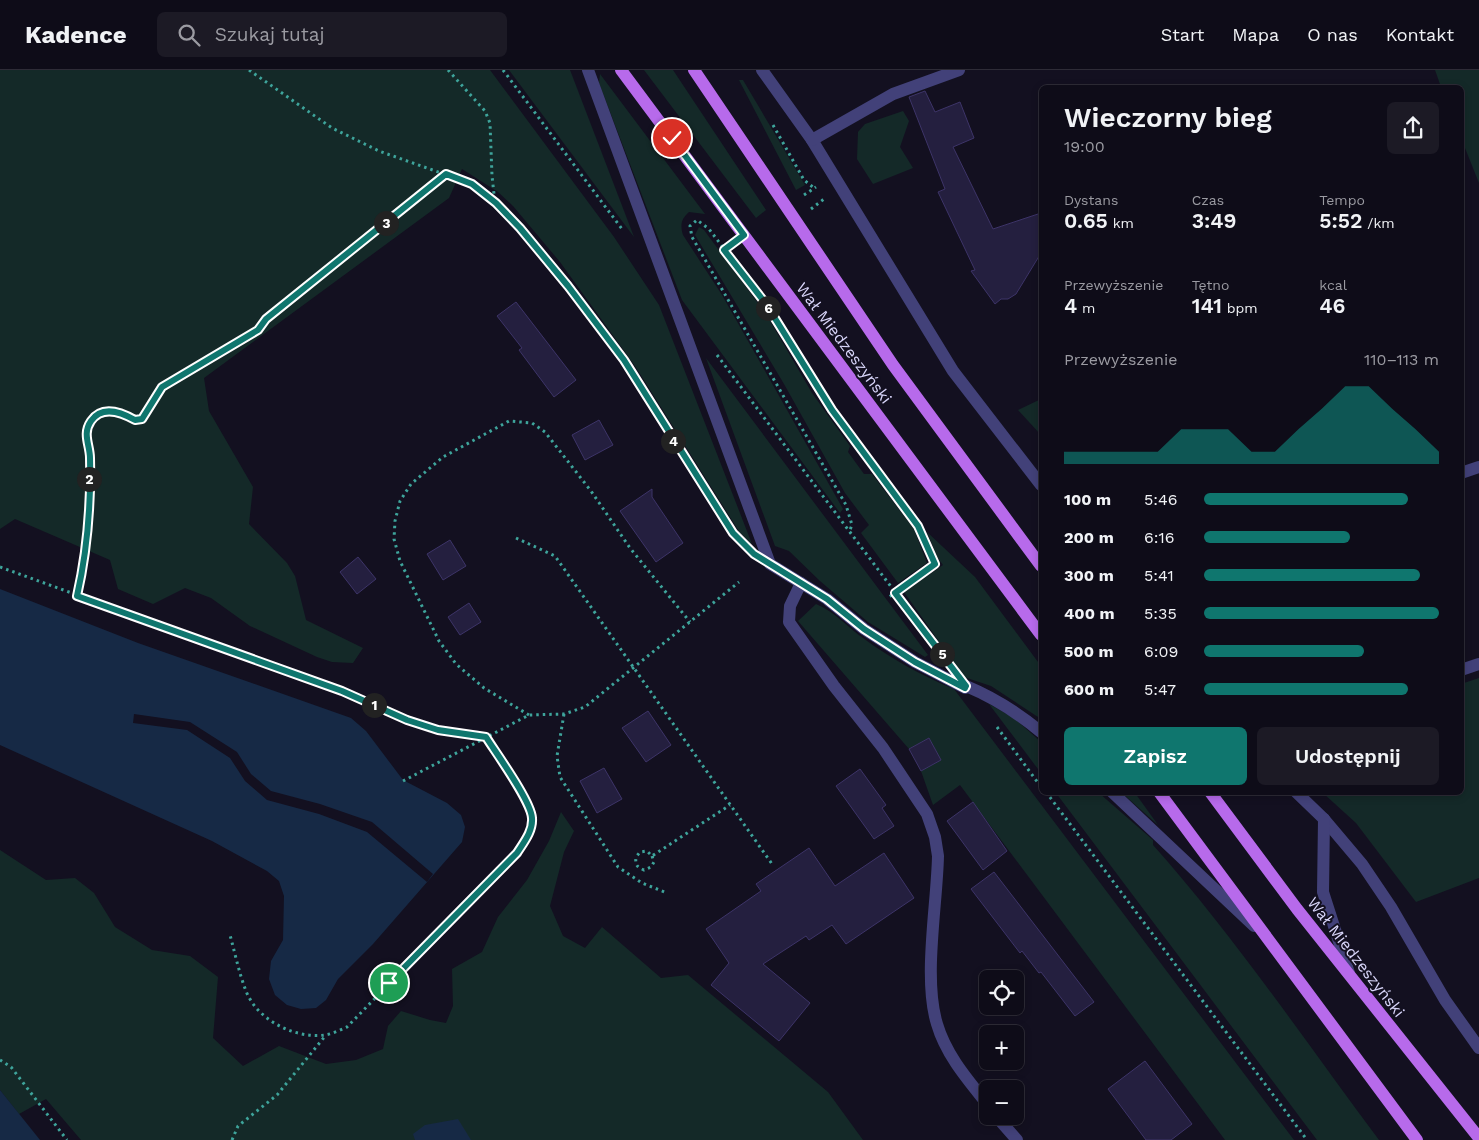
<!DOCTYPE html>
<html lang="pl">
<meta charset="utf-8">
<style>
:root{--surface:#0e0c18;--page:#1c1a25;--text:#f1f3f6;--muted:#9b9ba2;--line:#2e2c37;--accent:#0f766e}
body{margin:0;font-family:"Work Sans",sans-serif;background:var(--page);color:var(--text);height:100vh;display:flex;flex-direction:column;font-size:19px;white-space:nowrap}
*{box-sizing:border-box;margin:0}
p{font-size:16px;color:var(--muted)}
.icon{flex:none;width:28px;height:28px;fill:none;stroke:currentColor;stroke-width:2;stroke-linecap:round;stroke-linejoin:round}
.map{position:relative;flex:1;overflow:hidden}
.side{position:absolute;left:1039px;top:15px;width:425px;height:710px;display:flex;flex-direction:column;background:var(--surface);border-radius:8px;box-shadow:0 2px 8px #0003,0 0 0 1px var(--line)}
.side>*{flex:none}
.fabs{position:absolute;left:979px;top:900px;display:grid;gap:10px}
.fabs a{display:grid;place-items:center;width:45px;height:45px;border-radius:8px;background:var(--surface);box-shadow:0 2px 8px #0003,0 0 0 1px var(--line);font-size:25px}
.pin{position:absolute;display:grid;place-items:center;width:42px;height:42px;color:#fff;margin:-21px;border:2px solid #fff;border-radius:50%;box-shadow:0 1px 5px #0007}
.km{position:absolute;width:25px;height:25px;margin:-12px;border-radius:50%;background:#222;color:#fff;font-size:14px;line-height:25px;text-align:center}
.round{display:grid;place-items:center;flex:none;width:52px;height:52px;border-radius:8px;background:var(--page)}
.headline{display:flex;align-items:center;justify-content:space-between;height:85px;padding:0 25px}
h1{font-size:28px;font-weight:600;line-height:38px}
.figures{display:grid;grid-template-columns:repeat(3,1fr);gap:8px;height:85px;padding:5px 25px}
.figures div{display:grid;align-content:center}
.figures b{font-size:21px;font-weight:600}
.figures small{font-size:14px;font-weight:400}
.figures p{font-size:14px}
.chart{height:140px;padding:10px 25px}
.chart p{display:flex;justify-content:space-between}
.chart svg{width:100%;height:90px;margin-top:5px;fill:var(--accent);opacity:.7}
.cta{display:flex;gap:10px;margin-top:auto;padding:10px 25px}
.cta a{flex:1;height:58px;border-radius:8px;background:var(--accent);color:#fff;font-size:20px;font-weight:600;line-height:58px;text-align:center}
.cta a+a{background:var(--page);color:var(--text)}
ul{padding:0 25px;list-style:none;font-size:16px}
li{display:grid;grid-template-columns:80px 60px 1fr;align-items:center;height:38px}
li i{height:12px;border-radius:6px;background:var(--accent)}
header{display:flex;align-items:center;gap:30px;box-sizing:border-box;height:70px;padding:0 25px;background:var(--surface);border-bottom:1px solid var(--line)}
header strong{font-size:24px}
nav{display:flex;gap:28px;margin-inline-start:auto;font-size:18px}
.search{width:350px;height:45px;background:var(--page);display:flex;align-items:center;gap:12px;box-sizing:border-box;padding:0 18px;border-radius:8px;color:var(--muted);font-size:19px}
.map>svg:first-child{display:block}
.green{fill:#142928}
.water{fill:#162945}
.pier{fill:#131020}
.building{fill:#241f3f;stroke:#3d3468}
.lines{fill:none;stroke-linecap:round;stroke-linejoin:round}
.path{stroke:#3ea49b;stroke-width:3;stroke-dasharray:2.5 4;stroke-linecap:butt}
.minor{stroke:#424179;stroke-width:12}
.major{stroke:#b76aeb;stroke-width:12}
.route-casing{stroke:#fff;stroke-width:10}
.route{stroke:#0f766e;stroke-width:6}
.labels{text-anchor:middle;dominant-baseline:central;stroke-width:4;stroke-linejoin:round;paint-order:stroke}
.street-label{font-size:16px;fill:#d8d5f9;stroke:#131020}
</style>
<header>
<strong>Kadence</strong>
<div class="search"><svg class="icon" aria-label="search" viewBox="0 0 24 24"><circle cx="10" cy="10" r="6"/><path d="M15 15l6 6"/></svg>Szukaj tutaj</div>
<nav><a>Start</a><a>Mapa</a><a>O nas</a><a>Kontakt</a></nav>
</header>
<div class="map">
<svg width="1479" height="1070" viewBox="0 0 1479 1070">
<rect width="100%" height="100%" fill="#131020"/>
<!-- green -->
<g class="green">
<polygon points="0,0 490,0 614,167 659,235 752,474 740,463 635,296 560,192 513,136 498,122 462,99 449,128 204,308 209,341 253,417 249,454 287,493 295,506 306,550 363,578 353,593 332,592 317,587 250,556 211,528 185,518 153,534 118,519 110,490 15,449 0,459"/>
<polygon points="509,0 570,0 634,167"/>
<polygon points="644,0 673,0 766,140 756,148"/>
<polygon points="1435,0 1479,0 1479,113 1461,68 1461,18 1441,17"/>
<path d="M600,4L705,144L689,142C681,149 680,155 683,165L722,225L843,439L840,443L682,230L599,13Z"/>
<polygon points="739,10 743,10 805,115 796,120"/>
<polygon points="903,41 909,51 900,77 913,98 873,114 857,89 858,62 865,54"/>
<polygon points="699,157 704,160 766,244 812,323 850,376 848,382 864,404 872,404 914,459 927,493 898,513 861,463 869,455 845,423 784,314 695,165"/>
<polygon points="706,288 928,585 925,587 868,552 820,511 789,481 775,476"/>
<polygon points="1041,329 1041,365 1018,340"/>
<polygon points="927,462 975,507 1041,596 1041,649 991,616 964,607 904,522 943,495 937,487"/>
<path d="M816,534C835,542 846,556 863,568C890,588 922,606 954,619L1294,1070H1225L960,715L933,735L921,701L941,690L929,668L909,679L798,551Z"/>
<polygon points="1479,608 1479,808 1416,832 1356,753 1323,723 1461,722 1461,614"/>
<polygon points="989,634 1014,648 1041,672 1041,703"/>
<path d="M1056,723H1099L1153,770V775C1235,867 1305,971 1379,1070H1317Z"/>
<polygon points="1122,723 1135,723 1158,755"/>
<polygon points="561,742 574,761 564,782 550,836 563,866 585,878 602,857 661,908 688,905 828,1022 863,1070 81,1070 46,1029 19,1044 0,1020 0,780 46,810 75,808 94,823 115,857 152,880 190,886 218,907 213,968 243,996 279,976 326,994 356,990 383,979 388,956 401,941 430,950 446,953 453,936 452,899 482,882 498,847 527,810 549,771"/>
</g>
<!-- water -->
<g class="water">
<polygon points="0,519 138,573 351,648 366,661 403,710 447,733 461,745 465,757 462,772 373,874 338,909 326,930 316,938 301,939 287,935 275,925 269,909 271,891 283,870 284,826 279,811 267,801 212,771 0,675"/>
<polygon points="0,1020 40,1070 0,1070"/>
<polygon points="458,1049 471,1070 415,1070 413,1064 425,1055"/>
</g>
<!-- pier -->
<polygon class="pier" points="134,644 190,652 237,682 251,704 271,721 320,734 372,752 433,804 427,812 367,762 319,744 267,730 245,711 230,688 187,660 133,653"/>
<!-- building -->
<g class="building">
<polygon points="925,21 935,42 960,32 974,68 953,77 993,159 1041,143 1041,183 1016,224 1008,229 1001,229 995,234 971,201 975,200 938,122 945,119 909,27"/>
<polygon points="516,232 576,310 554,327 519,280 522,278 497,246"/>
<polygon points="599,350 613,375 585,390 572,365"/>
<polygon points="652,419 652,427 683,473 656,492 620,441"/>
<polygon points="450,470 466,496 443,510 427,484"/>
<polygon points="358,487 376,509 357,524 340,502"/>
<polygon points="469,533 481,552 460,565 448,547"/>
<polygon points="648,641 671,675 646,692 622,658"/>
<polygon points="929,668 941,690 921,701 909,679"/>
<polygon points="604,698 622,729 597,743 580,711"/>
<polygon points="860,699 886,735 882,738 894,756 874,769 836,716"/>
<polygon points="973,732 1007,781 983,800 947,751"/>
<polygon points="809,778 835,816 884,783 914,828 846,874 832,855 809,870 806,866 763,894 810,933 779,971 711,915 729,893 706,859 761,821 756,814"/>
<polygon points="994,802 1094,932 1075,946 1041,902 1039,903 1022,881 1020,883 971,819"/>
<polygon points="1145,991 1192,1054 1171,1070 1146,1070 1108,1019"/>
</g>
<g class="lines">
<!-- path -->
<g class="path">
<polyline points="249,0 332,58 379,81 472,114 495,133 520,158 568,216 624,290 653,339 737,467"/>
<polyline points="448,0 485,41 490,53 492,106 495,133"/>
<polyline points="503,0 622,159"/>
<polyline points="773,55 804,110 814,118"/>
<polyline points="804,125 816,117"/>
<polyline points="811,139 824,129"/>
<polyline points="727,178 725,180 709,159 697,150 690,156 692,167 846,435 852,455 849,462"/>
<polyline points="766,234 832,340 918,456 935,494 889,527"/>
<polyline points="717,285 937,578"/>
<polyline points="516,468 555,486 772,794"/>
<path d="M0,497L342,621L407,650L438,660L486,667C496,683 531,731 532,748C533,761 524,772 517,783L347,957C340,960 332,964 325,965C295,969 257,950 246,921C239,903 235,883 230,865"/>
<path d="M77,525C87,482 91,433 90,388C90,375 82,364 91,351C102,335 121,342 135,350L142,349L162,317L258,261L266,249L445,105"/>
<polyline points="564,644 557,686 560,707 618,797 642,813 667,823"/>
<polyline points="529,645 484,618 456,594 439,571 400,491 394,469 395,451 400,431 411,414 443,387 509,351 532,353 545,362 591,421 630,478 690,552"/>
<polyline points="997,657 1041,717"/>
<polyline points="403,711 529,645 564,644 585,637 739,512"/>
<polyline points="1046,722 1307,1070"/>
<path d="M652,786L654,792L651,797L644,800C637,797 635,795 636,787L640,782L647,781L652,786L730,735"/>
<polyline points="0,990 11,997 67,1070"/>
<polyline points="232,1070 238,1056 277,1025 326,965"/>
</g>
<!-- minor -->
<g class="minor">
<path d="M588,0L770,494L827,529L864,559L915,592L965,618L966,616C995,628 1018,643 1041,662"/>
<polyline points="762,0 812,70 953,301 1041,415"/>
<polyline points="812,70 893,24 959,0"/>
<polyline points="1461,403 1479,397"/>
<path d="M801,513L790,536L789,552L834,616L883,678L927,744L935,767L938,786C937,835 923,909 937,954C946,985 968,1010 988,1035"/>
<polyline points="1461,600 1479,594"/>
<polyline points="1112,722 1254,856"/>
<polyline points="1296,722 1324,749 1362,794 1391,837 1445,930 1479,978"/>
<polyline points="1324,749 1323,822 1349,903"/>
<polyline points="996,1046 1017,1070"/>
</g>
<!-- major -->
<g class="major">
<polyline points="621,0 1041,565"/>
<polyline points="694,0 893,295 1041,496"/>
<polyline points="1159,722 1417,1070"/>
<polyline points="1210,722 1297,839 1479,1068"/>
</g>
</g>
<g class="lines">
<defs>
<path id="route" d="M389,913L517,783C524,772 533,761 532,748C531,731 496,683 486,667L438,660L407,650L342,621L77,526C87,482 91,433 90,388C90,375 82,364 91,351C102,335 121,342 135,350L142,349L162,317L258,260L266,249L446,104L472,114L496,133L520,158L568,216L624,290L733,463L754,484L827,529L864,559L915,592L965,618L966,616L895,523L935,494L918,456L832,340L766,234L724,180L744,165L672,68"/>
</defs>
<!-- route casing -->
<use href="#route" class="route-casing"/>
<!-- route -->
<use href="#route" class="route"/>
</g>
<g class="labels">
<!-- street labels -->
<g class="street-label">
<text transform="translate(844 273) rotate(53)">Wał Miedzeszyński</text>
<text transform="translate(1356 887) rotate(52)">Wał Miedzeszyński</text>
</g>
</g>
</svg>
<div class="fabs">
<a><svg class="icon" aria-label="locate" viewBox="0 0 24 24"><circle cx="12" cy="12" r="6"/><path d="M12 2v4M12 18v4M2 12h4M18 12h4"/></svg></a>
<a>+</a>
<a>−</a>
</div>
<div class="pin" style="left:389px;top:913px;background:#1e9e55"><svg class="icon" aria-label="arrive" viewBox="0 0 24 24"><path d="M6 21V4h12l-3 4 3 4H6"/></svg></div>
<div class="pin" style="left:672px;top:68px;background:#d93025"><svg class="icon" aria-label="check" viewBox="0 0 24 24"><path d="M5 12l5 5 9-10"/></svg></div>
<b class="km" style="left:374px;top:635px">1</b>
<b class="km" style="left:89px;top:409px">2</b>
<b class="km" style="left:386px;top:153px">3</b>
<b class="km" style="left:673px;top:371px">4</b>
<b class="km" style="left:942px;top:584px">5</b>
<b class="km" style="left:768px;top:238px">6</b>
<section class="side">
<div class="headline"><div><h1>Wieczorny bieg</h1><p>19:00</p></div><a class="round"><svg class="icon" aria-label="share" viewBox="0 0 24 24"><path d="M12 15V3M7 8l5-5 5 5M5 13v7h14v-7"/></svg></a></div>
<div class="figures">
<div><p>Dystans</p><b>0.65<small> km</small></b></div>
<div><p>Czas</p><b>3:49</b></div>
<div><p>Tempo</p><b>5:52<small> /km</small></b></div>
</div>
<div class="figures">
<div><p>Przewyższenie</p><b>4<small> m</small></b></div>
<div><p>Tętno</p><b>141<small> bpm</small></b></div>
<div><p>kcal</p><b>46</b></div>
</div>
<div class="chart"><p><span>Przewyższenie</span>110–113 m</p>
<svg viewBox="0 0 160 44" preserveAspectRatio="none"><path d="M0 44V38L10 38L20 38L30 38L40 38L50 27L60 27L70 27L80 38L90 38L100 27L110 17L120 6L130 6L140 17L150 27L160 38V44z"/></svg>
</div>
<ul>
<li><b>100 m</b>5:46<i style="width:87%"></i></li>
<li><b>200 m</b>6:16<i style="width:62%"></i></li>
<li><b>300 m</b>5:41<i style="width:92%"></i></li>
<li><b>400 m</b>5:35<i style="width:100%"></i></li>
<li><b>500 m</b>6:09<i style="width:68%"></i></li>
<li><b>600 m</b>5:47<i style="width:87%"></i></li>
</ul>
<div class="cta"><a>Zapisz</a><a>Udostępnij</a></div>
</section>
</div>
